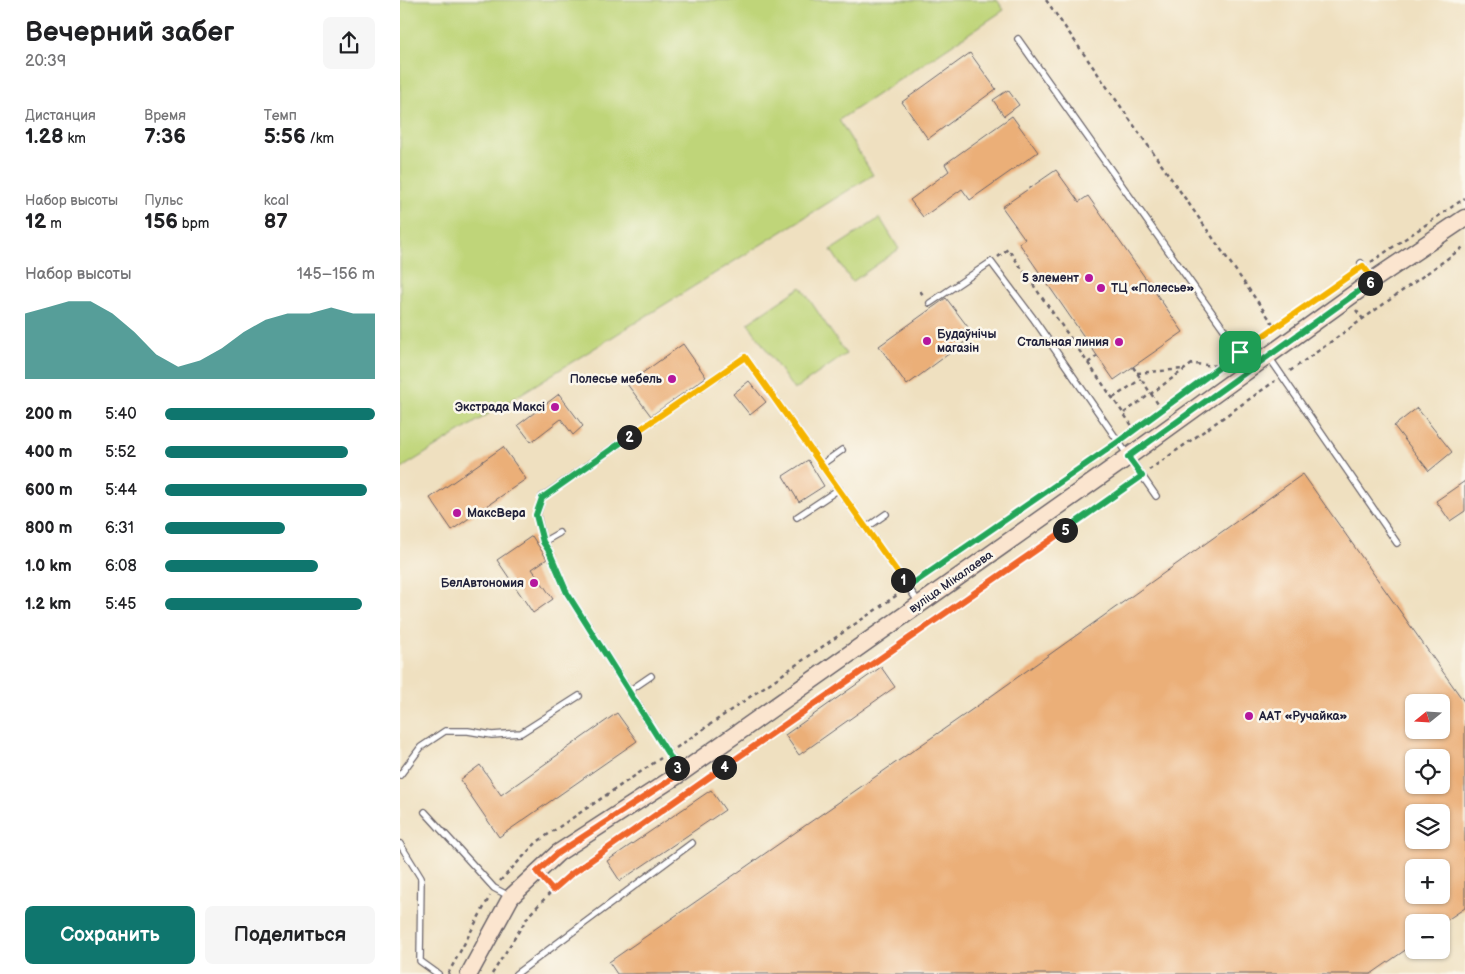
<!DOCTYPE html>
<html lang="ru">
<meta charset="utf-8">
<style>
:root{--surface:#fff;--page:#f6f6f6;--text:#202124;--muted:#757577;--accent:#0f766e}
body{margin:0;font-family:"Balsamiq Sans",sans-serif;background:var(--page);color:var(--text);height:100vh;display:flex;flex-direction:column;font-size:19px;white-space:nowrap}
*{box-sizing:border-box;margin:0}
p{font-size:16px;color:var(--muted)}
.icon{flex:none;width:28px;height:28px;fill:none;stroke:currentColor;stroke-width:2;stroke-linecap:round;stroke-linejoin:round}
.map{position:relative;flex:1;overflow:hidden}
.drawer{display:flex;flex-direction:column;background:var(--surface);width:400px}
.drawer>*{flex:none}
.needle{width:32px;rotate:252deg}
.buttons{position:absolute;left:1005px;top:694px;display:grid;gap:10px}
.buttons a{display:grid;place-items:center;width:45px;height:45px;border-radius:8px;background:var(--surface);box-shadow:0 1px 4px #0004;font-size:25px}
.pin{position:absolute;display:grid;place-items:center;width:42px;height:42px;color:#fff;margin:-21px;border-radius:10px;box-shadow:0 2px 8px #0006}
.km{position:absolute;width:25px;height:25px;margin:-12px;border-radius:50%;background:#222;color:#fff;font-size:14px;line-height:25px;text-align:center}
.round{display:grid;place-items:center;flex:none;width:52px;height:52px;border-radius:8px;background:var(--page)}
.overview{display:flex;align-items:center;justify-content:space-between;height:85px;padding:0 25px}
h1{font-size:28px;font-weight:700;line-height:38px}
.stats{display:grid;grid-template-columns:repeat(3,1fr);gap:8px;height:85px;padding:5px 25px}
.stats div{display:grid;align-content:center}
.stats b{font-size:21px;font-weight:700}
.stats small{font-size:14px;font-weight:400}
.stats p{font-size:14px}
.chart{height:140px;padding:10px 25px}
.chart p{display:flex;justify-content:space-between}
.chart svg{width:100%;height:90px;margin-top:5px;fill:var(--accent);opacity:.7}
.cta{display:flex;gap:10px;margin-top:auto;padding:10px 25px}
.cta a{flex:1;height:58px;border-radius:8px;background:var(--accent);color:#fff;font-size:20px;font-weight:700;line-height:58px;text-align:center}
.cta a+a{background:var(--page);color:var(--text)}
ul{padding:0 25px;list-style:none;font-size:16px}
li{display:grid;grid-template-columns:80px 60px 1fr;align-items:center;height:38px}
li i{height:12px;border-radius:6px;background:var(--accent)}
main{display:flex;flex:1;min-height:0}
.map>svg:first-child{display:block}
.green{fill:#bfd579;stroke:#707c5a}
.building{fill:#ebaf78;fill-rule:evenodd}
.lines{fill:none;stroke-linecap:round;stroke-linejoin:round}
.lane-casing{stroke:#6a646a;stroke-width:8}
.secondary-casing{stroke:#6a646a;stroke-width:19}
.path{stroke:#6a646a;stroke-width:2.5;stroke-dasharray:4 4;stroke-linecap:butt}
.lane{stroke:#fff;stroke-width:5.5}
.secondary{stroke:#fbe5cf;stroke-width:16}
.split-1-casing{stroke:#fff;stroke-width:10}
.split-2-casing{stroke:#fff;stroke-width:10}
.split-3-casing{stroke:#fff;stroke-width:10}
.split-4-casing{stroke:#fff;stroke-width:10}
.split-5-casing{stroke:#fff;stroke-width:10}
.split-6-casing{stroke:#fff;stroke-width:10}
.split-7-casing{stroke:#fff;stroke-width:10}
.split-1{stroke:#22a559;stroke-width:6}
.split-2{stroke:#f5b400;stroke-width:6}
.split-3{stroke:#22a559;stroke-width:6}
.split-4{stroke:#f0652b;stroke-width:6}
.split-5{stroke:#f0652b;stroke-width:6}
.split-6{stroke:#22a559;stroke-width:6}
.split-7{stroke:#f5b400;stroke-width:6}
.poi-dot{fill:#b5179e;stroke:#fbf7ec;stroke-width:2}
.labels{text-anchor:middle;dominant-baseline:central;stroke-width:5;stroke-linejoin:round;paint-order:stroke}
.poi-label{font-size:12px;font-weight:bold;fill:#22223b;stroke:#fbf7ec;text-anchor:end}
.street-label{font-size:12px;fill:#22223b;stroke:#fbf7ec}
</style>
<main>
<section class="drawer">
<div class="overview"><div><h1>Вечерний забег</h1><p>20:39</p></div><a class="round"><svg class="icon" aria-label="share" viewBox="0 0 24 24"><path d="M12 15V3M7 8l5-5 5 5M5 13v7h14v-7"/></svg></a></div>
<div class="stats">
<div><p>Дистанция</p><b>1.28<small> km</small></b></div>
<div><p>Время</p><b>7:36</b></div>
<div><p>Темп</p><b>5:56<small> /km</small></b></div>
</div>
<div class="stats">
<div><p>Набор высоты</p><b>12<small> m</small></b></div>
<div><p>Пульс</p><b>156<small> bpm</small></b></div>
<div><p>kcal</p><b>87</b></div>
</div>
<div class="chart"><p><span>Набор высоты</span>145–156 m</p>
<svg viewBox="0 0 160 44" preserveAspectRatio="none"><path d="M0 44V12L10 9L20 6L30 6L40 12L50 21L60 32L70 38L80 35L90 29L100 21L110 15L120 12L130 12L140 9L150 12L160 12V44z"/></svg>
</div>
<ul>
<li><b>200 m</b>5:40<i style="width:100%"></i></li>
<li><b>400 m</b>5:52<i style="width:87%"></i></li>
<li><b>600 m</b>5:44<i style="width:96%"></i></li>
<li><b>800 m</b>6:31<i style="width:57%"></i></li>
<li><b>1.0 km</b>6:08<i style="width:73%"></i></li>
<li><b>1.2 km</b>5:45<i style="width:94%"></i></li>
</ul>
<div class="cta"><a>Сохранить</a><a>Поделиться</a></div>
</section>
<div class="map">
<svg width="1065" height="974" viewBox="0 0 1065 974">
<rect width="100%" height="100%" fill="#fbf7ec"/>
<filter id="ink" filterUnits="userSpaceOnUse"><feTurbulence type="fractalNoise" baseFrequency=".02" numOctaves="2"/><feDisplacementMap in="SourceGraphic" scale="10" xChannelSelector="R" yChannelSelector="G"/><feConvolveMatrix kernelMatrix="1 2 1 2 8 2 1 2 1" color-interpolation-filters="sRGB"/></filter>
<filter id="wash" filterUnits="userSpaceOnUse"><feTurbulence type="fractalNoise" baseFrequency=".0096" numOctaves="4" result="noise"/><feDisplacementMap in="SourceGraphic" scale="20" xChannelSelector="R" yChannelSelector="G"/><feGaussianBlur stdDeviation="1.12" result="paint"/><feColorMatrix in="noise" values="0 0 0 0 0 0 0 0 0 0 0 0 0 0 0 0 0 1.4 0 .05"/><feComposite in="paint" operator="in"/></filter>
<g filter="url(#wash)">
<rect width="100%" height="100%" fill="#efe0c0"/>
<!-- green -->
<g class="green">
<polygon points="0,0 597,0 604,10 439,120 473,175 0,469"/>
<polygon points="480,218 499,249 452,282 431,250"/>
<polygon points="401,287 446,354 394,390 348,323"/>
</g>
<g id="blocks">
<!-- building -->
<g class="building">
<polygon points="570,53 596,89 528,139 502,102"/>
<polygon points="608,90 619,105 604,116 593,100"/>
<polygon points="612,116 638,152 570,200 562,189 523,217 510,200 549,171 545,164"/>
<polygon points="656,170 679,202 688,196 783,332 714,380 619,243 625,239 602,207"/>
<polygon points="546,298 574,335 507,385 479,346"/>
<polygon points="283,344 306,377 251,416 227,384"/>
<polygon points="349,381 366,402 350,415 333,394"/>
<polygon points="159,394 183,426 173,435 161,419 131,442 118,425"/>
<polygon points="1017,408 1052,452 1029,471 994,426"/>
<polygon points="103,447 126,479 52,530 30,498"/>
<polygon points="408,460 424,486 399,502 383,476"/>
<path d="M903,474L1065,703V908L1044,922H1014V944L971,974H217L209,962L580,704ZM1014,702H1041V730H1014ZM1014,758H1041V785H1014ZM1014,812H1041V840H1014ZM1014,868H1041V895H1014Z"/>
<polygon points="1065,481 1065,511 1050,521 1036,501"/>
<polygon points="132,536 147,559 132,569 153,599 133,613 97,560"/>
<polygon points="481,667 495,687 399,755 385,735"/>
<polygon points="217,713 237,741 99,837 60,780 80,765 101,795"/>
<polygon points="311,790 325,810 220,881 207,861"/>
</g>
</g>
</g>
<g filter="url(#ink)">
<use href="#blocks" fill-opacity="0" stroke="#6a646a" stroke-width="1"/>
<g class="lines">
<defs>
<g id="lane">
<polyline points="618,39 850,366"/>
<polyline points="961,263 972,278"/>
<polyline points="530,303 591,262 633,318 756,496"/>
<polyline points="869,357 997,543"/>
<polyline points="421,465 442,450"/>
<polyline points="397,517 439,489"/>
<polyline points="466,528 486,514"/>
<polyline points="143,542 159,533"/>
<polyline points="229,691 251,676"/>
<polyline points="280,772 167,593 149,551 143,542 137,515 142,497 345,357 520,604"/>
<polyline points="0,775 21,747 45,731 68,731 92,735 121,733 179,696"/>
<polyline points="25,812 94,888 109,896"/>
<polyline points="0,844 21,878 20,961 38,974"/>
<polyline points="116,974 292,843"/>
</g>
<polyline id="secondary" points="69,974 111,897 158,853 281,773 728,457 973,280 1065,218"/>
</defs>
<!-- lane casing -->
<use href="#lane" class="lane-casing"/>
<!-- secondary casing -->
<use href="#secondary" class="secondary-casing"/>
<!-- path -->
<g class="path">
<polyline points="646,0 876,328"/>
<polyline points="598,257 608,249 735,430"/>
<polyline points="971,262 1065,198"/>
<polyline points="520,291 524,296"/>
<polyline points="956,310 963,319"/>
<polyline points="848,347 956,272"/>
<polyline points="688,363 697,356"/>
<polyline points="733,367 762,410"/>
<polyline points="890,371 1065,246"/>
<polyline points="737,373 784,369"/>
<polyline points="713,398 741,379"/>
<polyline points="724,413 792,364 820,366"/>
<polyline points="726,436 833,358"/>
<polyline points="749,470 875,381"/>
<polyline points="515,582 712,446"/>
<polyline points="276,748 500,593"/>
<polyline points="100,881 137,842 261,758"/>
<polyline points="153,890 170,875 734,481"/>
<polyline points="48,974 90,896"/>
<polyline points="92,974 129,915 153,890 147,883"/>
</g>
<!-- lane -->
<use href="#lane" class="lane"/>
<!-- secondary -->
<use href="#secondary" class="secondary"/>
</g>
</g>
<g class="lines" filter="url(#ink)">
<defs>
<polyline id="split-1" points="503,580 508,587 718,442 840,352"/>
<polyline id="split-2" points="229,437 345,357 503,580"/>
<polyline id="split-3" points="229,437 142,498 136,515 143,542 149,551 167,593 277,768"/>
<polyline id="split-4" points="277,768 281,773 158,853 137,872 153,890 170,875 324,767"/>
<polyline id="split-5" points="324,767 665,530"/>
<polyline id="split-6" points="665,530 742,476 728,457 970,283"/>
<polyline id="split-7" points="840,352 963,266 974,280 970,283"/>
</defs>
<!-- split-1 casing -->
<use href="#split-1" class="split-1-casing"/>
<!-- split-2 casing -->
<use href="#split-2" class="split-2-casing"/>
<!-- split-3 casing -->
<use href="#split-3" class="split-3-casing"/>
<!-- split-4 casing -->
<use href="#split-4" class="split-4-casing"/>
<!-- split-5 casing -->
<use href="#split-5" class="split-5-casing"/>
<!-- split-6 casing -->
<use href="#split-6" class="split-6-casing"/>
<!-- split-7 casing -->
<use href="#split-7" class="split-7-casing"/>
<!-- split-1 -->
<use href="#split-1" class="split-1"/>
<!-- split-2 -->
<use href="#split-2" class="split-2"/>
<!-- split-3 -->
<use href="#split-3" class="split-3"/>
<!-- split-4 -->
<use href="#split-4" class="split-4"/>
<!-- split-5 -->
<use href="#split-5" class="split-5"/>
<!-- split-6 -->
<use href="#split-6" class="split-6"/>
<!-- split-7 -->
<use href="#split-7" class="split-7"/>
</g>
<!-- markers -->
<g class="poi-dot">
<circle cx="689" cy="278" r="5"/>
<circle cx="701" cy="288" r="5"/>
<circle cx="527" cy="341" r="5"/>
<circle cx="719" cy="342" r="5"/>
<circle cx="272" cy="379" r="5"/>
<circle cx="155" cy="407" r="5"/>
<circle cx="57" cy="513" r="5"/>
<circle cx="134" cy="583" r="5"/>
<circle cx="849" cy="716" r="5"/>
</g>
<g class="labels">
<!-- poi labels -->
<g class="poi-label">
<text x="679" y="278">5 элемент</text>
<text x="711" y="288" text-anchor="start">ТЦ «Полесье»</text>
<text x="537" y="334" text-anchor="start">Будаўнічы<tspan x="537" dy="14">магазін</tspan></text>
<text x="709" y="342">Стальная линия</text>
<text x="262" y="379">Полесье мебель</text>
<text x="145" y="407">Экстрада Максі</text>
<text x="67" y="513" text-anchor="start">МаксBepa</text>
<text x="124" y="583">БелАвтономия</text>
<text x="859" y="716" text-anchor="start">ААТ «Ручайка»</text>
</g>
<!-- street labels -->
<g class="street-label">
<text transform="translate(551 582) rotate(-35)">вуліца Мікалаева</text>
</g>
</g>
</svg>
<div class="buttons">
<a><svg class="needle" viewBox="-14 -14 28 28"><path d="M0-13l5 13h-10z" fill="#e53935"/><path d="M0 13l5-13h-10z" fill="#757577"/></svg></a>
<a><svg class="icon" aria-label="locate" viewBox="0 0 24 24"><circle cx="12" cy="12" r="6"/><path d="M12 2v4M12 18v4M2 12h4M18 12h4"/></svg></a>
<a><svg class="icon" aria-label="layers" viewBox="0 0 24 24"><path d="M12 4l9 5-9 5-9-5zM3 14l9 5 9-5"/></svg></a>
<a>+</a>
<a>−</a>
</div>
<div class="pin" style="left:840px;top:352px;background:#1e9e55"><svg class="icon" aria-label="arrive" viewBox="0 0 24 24"><path d="M6 21V4h12l-3 4 3 4H6"/></svg></div>
<b class="km" style="left:503px;top:580px">1</b>
<b class="km" style="left:229px;top:437px">2</b>
<b class="km" style="left:277px;top:768px">3</b>
<b class="km" style="left:324px;top:767px">4</b>
<b class="km" style="left:665px;top:530px">5</b>
<b class="km" style="left:970px;top:283px">6</b>
</div>
</main>
